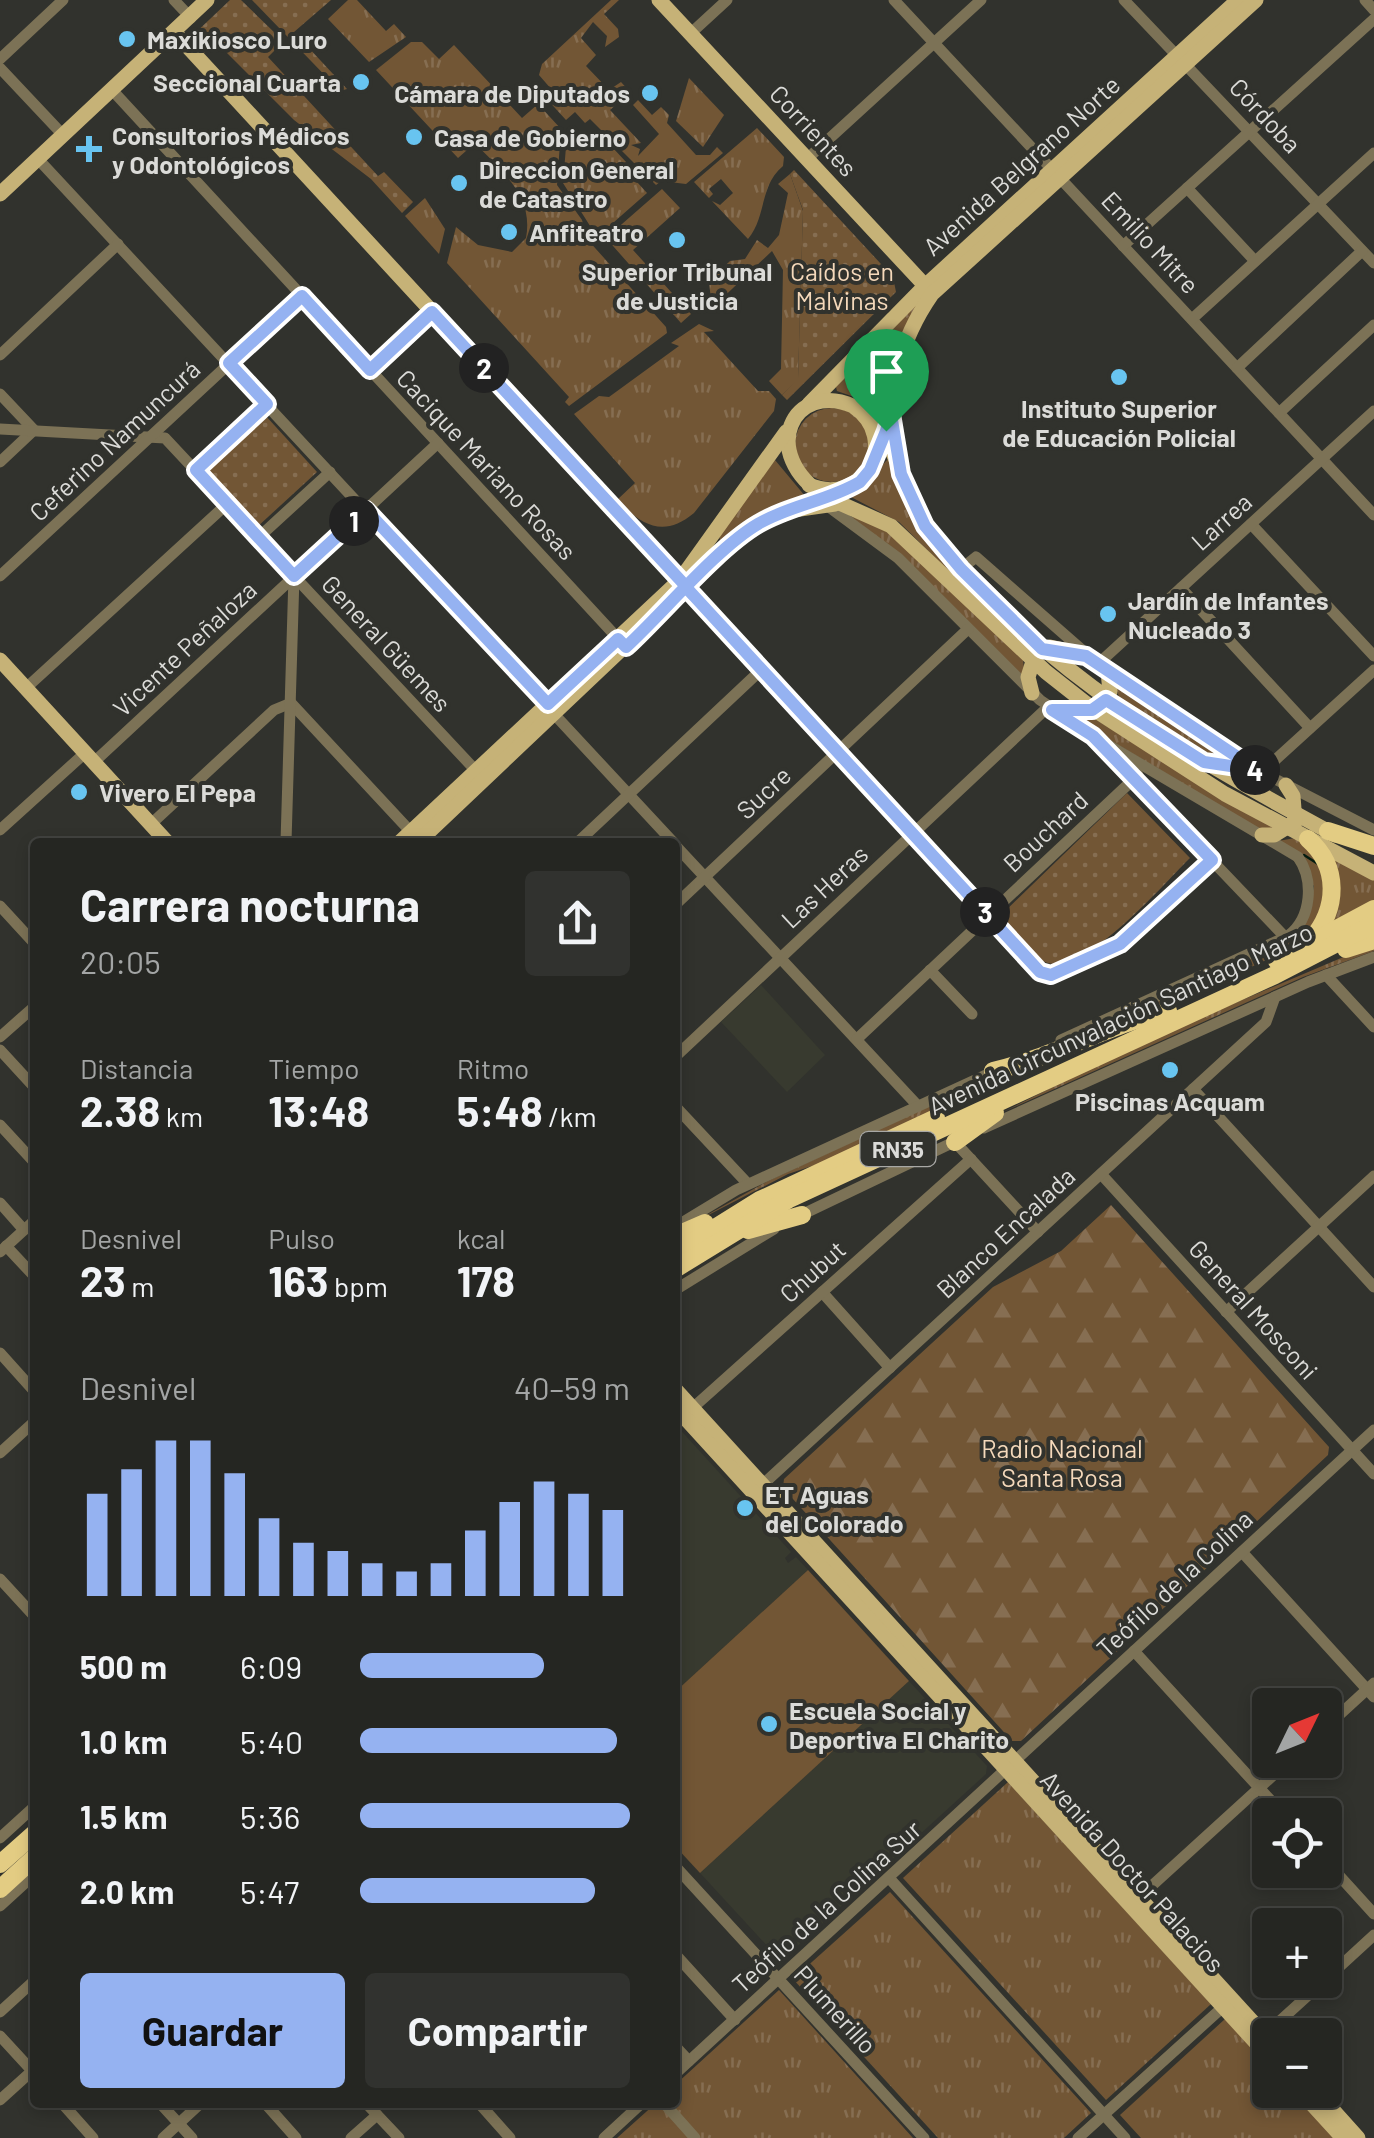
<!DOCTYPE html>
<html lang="es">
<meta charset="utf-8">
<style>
:root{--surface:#252622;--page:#31322f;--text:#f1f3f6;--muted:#a3a5a5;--line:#424340;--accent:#95b2f1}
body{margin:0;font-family:Barlow,sans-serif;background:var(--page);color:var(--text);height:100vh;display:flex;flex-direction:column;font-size:38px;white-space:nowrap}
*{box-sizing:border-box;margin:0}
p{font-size:32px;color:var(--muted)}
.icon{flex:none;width:55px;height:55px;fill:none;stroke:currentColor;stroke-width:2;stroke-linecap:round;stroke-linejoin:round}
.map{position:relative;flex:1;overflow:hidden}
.side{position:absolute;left:30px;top:838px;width:650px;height:1270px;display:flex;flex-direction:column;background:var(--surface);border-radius:10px;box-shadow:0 5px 15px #0003,0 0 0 2px var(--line)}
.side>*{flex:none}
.needle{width:65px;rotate:47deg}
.controls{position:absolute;left:1252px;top:1688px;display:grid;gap:20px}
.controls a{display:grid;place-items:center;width:90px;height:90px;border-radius:10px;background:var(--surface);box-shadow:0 5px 15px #0003,0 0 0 2px var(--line);font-size:50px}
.pin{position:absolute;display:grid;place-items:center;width:85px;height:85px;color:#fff;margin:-102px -42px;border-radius:50% 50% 50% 0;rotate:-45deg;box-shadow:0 0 10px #0007}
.pin .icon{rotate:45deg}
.km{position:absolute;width:50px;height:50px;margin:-25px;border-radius:50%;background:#222;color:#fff;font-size:28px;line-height:50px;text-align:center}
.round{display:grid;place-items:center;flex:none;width:105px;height:105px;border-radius:10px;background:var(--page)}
.summary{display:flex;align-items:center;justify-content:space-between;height:170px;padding:0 50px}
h1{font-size:45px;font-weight:700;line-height:75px}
.figures{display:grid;grid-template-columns:repeat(3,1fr);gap:15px;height:170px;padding:10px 50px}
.figures div{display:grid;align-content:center}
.figures b{font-size:42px;font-weight:700}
.figures small{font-size:28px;font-weight:400}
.figures p{font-size:28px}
.chart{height:280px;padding:20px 50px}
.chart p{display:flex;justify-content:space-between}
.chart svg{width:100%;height:180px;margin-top:10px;stroke:var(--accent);stroke-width:6}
.button{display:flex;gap:20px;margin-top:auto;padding:20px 50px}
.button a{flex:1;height:115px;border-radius:10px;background:var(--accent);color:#111;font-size:40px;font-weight:700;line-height:115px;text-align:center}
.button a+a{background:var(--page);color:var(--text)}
ul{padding:0 50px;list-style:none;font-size:32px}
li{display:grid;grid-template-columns:160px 120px 1fr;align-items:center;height:75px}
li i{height:25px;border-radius:12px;background:var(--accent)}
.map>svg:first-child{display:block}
.built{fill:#383a2f}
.grass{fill:url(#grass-tufts)}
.forest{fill:url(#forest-firs)}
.park{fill:url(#park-dots)}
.garden{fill:#725635}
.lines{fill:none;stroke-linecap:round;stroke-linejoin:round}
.stream{stroke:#041c11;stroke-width:2.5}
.minor{stroke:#7c7256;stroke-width:11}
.major{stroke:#c6b277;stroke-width:15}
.highway{stroke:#e3cc83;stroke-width:18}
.route-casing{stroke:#fff;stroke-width:20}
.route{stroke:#95b2f1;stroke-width:12}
.poi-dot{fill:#68c4f0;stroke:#31322d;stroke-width:4}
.labels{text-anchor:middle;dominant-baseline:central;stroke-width:8;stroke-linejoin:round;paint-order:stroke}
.shield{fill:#31322d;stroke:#a8a8a5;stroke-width:2.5}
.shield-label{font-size:22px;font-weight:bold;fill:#dbdbd8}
.poi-label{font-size:25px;font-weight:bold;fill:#dbdbd8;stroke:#31322d;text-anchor:start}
.street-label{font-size:25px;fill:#dbdbd8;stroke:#31322d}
.park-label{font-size:25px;fill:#f5d9bb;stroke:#31322d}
</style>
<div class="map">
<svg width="1374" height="2138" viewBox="0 0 1374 2138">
<defs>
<pattern id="grass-tufts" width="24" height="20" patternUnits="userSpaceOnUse" patternTransform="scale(2.5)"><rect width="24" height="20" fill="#725635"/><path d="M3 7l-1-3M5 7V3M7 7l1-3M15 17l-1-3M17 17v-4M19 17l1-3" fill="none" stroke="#866e52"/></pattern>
<pattern id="forest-firs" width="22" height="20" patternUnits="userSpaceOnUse" patternTransform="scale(2.5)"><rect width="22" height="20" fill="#725635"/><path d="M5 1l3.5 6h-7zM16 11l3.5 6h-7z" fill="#866e52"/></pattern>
<pattern id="park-dots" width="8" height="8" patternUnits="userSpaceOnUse" patternTransform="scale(2.5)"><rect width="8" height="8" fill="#725635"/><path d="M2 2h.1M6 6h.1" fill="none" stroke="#866e52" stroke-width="1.8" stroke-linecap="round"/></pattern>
</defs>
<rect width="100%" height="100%" fill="#31322d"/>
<!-- built -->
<g class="built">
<polygon points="761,985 825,1055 787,1092 721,1022"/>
<polygon points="675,1424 746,1502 739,1509 743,1514 751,1508 791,1552 785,1558 788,1563 796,1557 808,1570 675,1692"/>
<polygon points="909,1681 987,1766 986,1774 781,1961 700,1873"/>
</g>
<!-- grass -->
<g class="grass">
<polygon points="348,0 357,0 386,31 394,24 406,37 369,62 328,19"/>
<polygon points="611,0 619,0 604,14 618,29 619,37 605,47 607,36 593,22 581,38 596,55 586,66 609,90 621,82 630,92 610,110 641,143 631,145 640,149 638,156 659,134 633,105 638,100 652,115 661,107 669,115 667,123 696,155 710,155 717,147 723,153 686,184 661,181 656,185 590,119 585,123 575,112 566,120 545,97 552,90 539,75 542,64"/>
<path d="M411,42H422L439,59L454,45L522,118L538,104L561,129L557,185L582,220L587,239L666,327L667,333L569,406L565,402L569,397L447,263L456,227L478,245L512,252L526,238C534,195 502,172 475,143L458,158L376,70Z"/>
<polygon points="689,78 724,115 703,147 676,121"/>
<path d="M757,128L784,157L783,166C759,186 767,216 748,239L712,201L720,205L733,193L721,179L709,189L713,194L709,198L694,182Z"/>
<polygon points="598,132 641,178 637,182 647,193 597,237 563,183 567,135 573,142 581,135 588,142"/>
<polygon points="790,174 803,211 798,379 782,395 769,381 781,369 783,270 772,251 712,308 709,282 730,261 745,259 757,240 768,248 779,235 788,193 778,184"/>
<polygon points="662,189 680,208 633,250 691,314 681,323 606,238"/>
<polygon points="425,198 445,229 439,254 405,216"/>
<polygon points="919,302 891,362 882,416 860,399 837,391 836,387"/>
<path d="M699,324L714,331L704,332L758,391H769L776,399L774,411L694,513C664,538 642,526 617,500L635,483L574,414L599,396L609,397L679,346L671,343Z"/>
<polygon points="889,458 919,531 1029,650 899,522 851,497"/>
<polygon points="775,460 805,496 761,513 720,541 719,533"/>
<polygon points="845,515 870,522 894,536 1023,659 1025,679"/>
<polygon points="1114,680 1236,762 1218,762 1120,701"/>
<polygon points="1070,716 1090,716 1275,828 1257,828"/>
<polygon points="1295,838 1308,844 1325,874 1322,917 1296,946 1179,1001 1127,1017 1041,1054 1299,937 1310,912 1314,886 1278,841"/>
<polygon points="1328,856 1374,879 1374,902 1331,925"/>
<polygon points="1374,944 1374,951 1303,977 1003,1112 1134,1046"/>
<polygon points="1027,1069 842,1156 788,1174 689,1225 768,1181 987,1079"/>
<polygon points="1008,1782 1211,2004 1106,2100 903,1878"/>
<polygon points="890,1892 1091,2113 1064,2138 938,2138 793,1979"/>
<polygon points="779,1990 913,2138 617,2138 656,2103 675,2102 675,2085"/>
<polygon points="1225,2019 1270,2068 1270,2090 1290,2090 1334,2138 1141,2138 1120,2115"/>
</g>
<!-- forest -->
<polygon class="forest" points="1111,1205 1329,1447 1328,1455 1021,1741 1012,1741 783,1488 784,1479 993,1287 1061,1251"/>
<!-- park -->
<g class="park">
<polygon points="230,0 241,0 276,34 277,48 268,57 378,176 384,172 413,202 402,213 371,179 294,120 217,43 204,53 190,38"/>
<polygon points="252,0 331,0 294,32 347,89 340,91"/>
<polygon points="794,170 893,277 896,292 787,400 782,395 798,378 803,210 790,174"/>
<circle cx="832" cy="445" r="37"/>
<polygon points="265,415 317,472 256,528 204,472"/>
<path d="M1127,793L1190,858C1165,882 1081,982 1043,961C1027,952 1012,930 999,917Z"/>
</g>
<!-- garden -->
<polygon class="garden" points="808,1570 909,1681 700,1873 675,1846 675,1692"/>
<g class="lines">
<!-- stream -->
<polyline class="stream" points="1304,855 1318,864"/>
<!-- minor -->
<g class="minor">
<polyline points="174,0 191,18"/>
<polyline points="894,0 1374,515"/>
<polyline points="1124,0 1374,263"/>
<polyline points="1365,0 1374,10"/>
<polyline points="690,34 727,0"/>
<polyline points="0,59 63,0"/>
<polyline points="0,68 64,136"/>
<polyline points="113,91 623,644"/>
<polyline points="38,159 673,842"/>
<polyline points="807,159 981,0"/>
<polyline points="1187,188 1255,261"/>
<polyline points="1123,246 1374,19"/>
<polyline points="1192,319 1374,153"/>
<polyline points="0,355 118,244"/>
<polyline points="1237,368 1362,251"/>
<polyline points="370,370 432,312"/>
<polyline points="0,394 34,430 0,462"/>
<polyline points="1279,413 1374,325"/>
<polyline points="0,429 165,438 479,774"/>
<polyline points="195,470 267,404"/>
<polyline points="825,504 898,558 1040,700 1093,736 1285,937"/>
<polyline points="1251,524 1374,656"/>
<polyline points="258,538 330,472"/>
<polyline points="961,569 976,557 1098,664 1248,765 1374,830"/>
<polyline points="0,576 302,296"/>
<polyline points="1181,588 1310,728"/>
<polyline points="688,589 1044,975 1120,944 1212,860"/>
<polyline points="1098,664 1374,411"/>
<polyline points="26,688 227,504"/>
<polyline points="291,703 411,832 430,842"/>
<polyline points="94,762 438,443"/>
<polyline points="1262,772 1374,670"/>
<polyline points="150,825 274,710 291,703"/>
<polyline points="0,830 85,753"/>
<polyline points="286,842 294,576"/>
<polyline points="578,842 762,669"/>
<polyline points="675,845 918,1106"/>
<polyline points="675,905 968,629"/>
<polyline points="0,906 35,944"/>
<polyline points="930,970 972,1014"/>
<polyline points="1326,975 1374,1027"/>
<polyline points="0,1037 35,1006"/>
<polyline points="857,1039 1138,775"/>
<path d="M1061,1040L1288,936C1312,918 1314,880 1298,857L1093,736"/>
<polyline points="0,1050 35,1088"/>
<polyline points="675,1057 1048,707"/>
<polyline points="1193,1089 1374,1287"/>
<polyline points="675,1106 748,1184"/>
<polyline points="0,1125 35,1163"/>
<polyline points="984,1128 1308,982 1374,957"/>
<polyline points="955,1142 1038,1232"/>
<polyline points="1101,1174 1374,1474"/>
<polyline points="0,1203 24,1230"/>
<polyline points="799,1216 958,1140"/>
<polyline points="675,1227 736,1190 999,1069"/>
<polyline points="6,1246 35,1277"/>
<polyline points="0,1252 35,1220"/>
<polyline points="675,1290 774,1229"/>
<polyline points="822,1292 890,1368"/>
<polyline points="1226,1312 1374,1176"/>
<polyline points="0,1353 35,1392"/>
<polyline points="687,1413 971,1159"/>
<polyline points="0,1453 35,1421"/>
<polyline points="759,1488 1266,1022 1275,997"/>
<polyline points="1242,1552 1374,1697"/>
<polyline points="0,1579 35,1617"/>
<polyline points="1134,1651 1284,1815"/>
<polyline points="1325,1728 1374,1683"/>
<polyline points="0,1838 35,1806"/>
<polyline points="1325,1860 1374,1914"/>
<polyline points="675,1866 924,2138"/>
<polyline points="890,1879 1125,2138"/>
<polyline points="1134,1902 1290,1760"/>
<polyline points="0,1906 35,1874"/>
<polyline points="675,1954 735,2020"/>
<polyline points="1325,1980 1374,1935"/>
<polyline points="0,2012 35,1980"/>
<polyline points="0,2036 35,2074"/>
<polyline points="1261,2038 1325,1980"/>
<polyline points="675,2046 689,2061"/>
<polyline points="675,2074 1374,1430"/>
<polyline points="0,2100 32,2071"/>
<polyline points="61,2102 93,2138"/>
<polyline points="159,2102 192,2138"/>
<polyline points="264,2102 296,2138"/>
<polyline points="365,2102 399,2138"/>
<polyline points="478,2102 510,2138"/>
<polyline points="663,2102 695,2138"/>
<polyline points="163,2138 202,2102"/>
<polyline points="351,2138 377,2115"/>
<polyline points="604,2138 643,2102"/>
<polyline points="1078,2138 1223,2007"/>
</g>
<!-- major -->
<g class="major">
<polyline points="659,0 930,291"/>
<polyline points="175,33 688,589"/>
<polyline points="0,194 207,0"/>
<polyline points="809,404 925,286 1238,0"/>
<path d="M874,425C905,460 909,508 939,544C1047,675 1189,756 1335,835"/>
<path d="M895,450C885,394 900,340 932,294L1256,0"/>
<path d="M809,485C863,508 902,439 853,406C794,380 756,453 826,497L891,526L1046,672L1093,709L1225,794L1374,873"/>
<polyline points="0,660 167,842"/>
<polyline points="1032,693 1028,677 1036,652 1050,647 1087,655"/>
<polyline points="1052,710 1100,705 1110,692 1108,671"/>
<polyline points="1217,765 1257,770"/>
<polyline points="1262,835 1274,835 1295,822 1293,796 1286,785"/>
<polyline points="400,842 680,580 786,432"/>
<polyline points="418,842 743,534 786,511 835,504"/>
<polyline points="675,1389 1270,2041"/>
<polyline points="675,1407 1270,2058"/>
<polyline points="1299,2090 1343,2138"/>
<polyline points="1315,2090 1358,2138"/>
</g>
<!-- highway -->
<g class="highway">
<polyline points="1328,831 1374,846"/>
<path d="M1308,839C1340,867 1338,909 1311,940"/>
<polyline points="1346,949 1374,940"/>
<polyline points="1277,961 1374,909"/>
<path d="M993,1071C1054,1057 1107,1025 1168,1011"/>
<polyline points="955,1142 995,1113"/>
<polyline points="748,1230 802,1215"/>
<polyline points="675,1236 705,1223"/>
<polyline points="675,1253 760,1200 936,1118"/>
<polyline points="675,1269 789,1199 1275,975 1374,924"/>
<polyline points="0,1864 35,1833"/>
<polyline points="0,1889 35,1857"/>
</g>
</g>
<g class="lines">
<defs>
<path id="route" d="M886,431L870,470L860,482C828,501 790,505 758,524C717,548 663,613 626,647L618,639L548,704L366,510L294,576L196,470L267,404L229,363L302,296L370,370L432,312L682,582C686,587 690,592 694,596L1040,972L1051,975L1120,944L1212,860L1093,736L1052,710H1092L1106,700L1204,762L1257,770L1086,656L1042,649L961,569L925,526L901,474L891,414L886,431"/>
</defs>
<!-- route casing -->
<use href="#route" class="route-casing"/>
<!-- route -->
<use href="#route" class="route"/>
</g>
<!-- markers -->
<g class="poi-dot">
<circle cx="127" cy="39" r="10"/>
<circle cx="361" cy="82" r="10"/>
<circle cx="650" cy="93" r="10"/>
<circle cx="414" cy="137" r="10"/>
<path d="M84 134h10v10h10v10h-10v10h-10v-10h-10v-10h10z"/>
<circle cx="459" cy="183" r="10"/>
<circle cx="509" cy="232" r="10"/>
<circle cx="677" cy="240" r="10"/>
<circle cx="1119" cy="377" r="10"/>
<circle cx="1108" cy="614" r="10"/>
<circle cx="79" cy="792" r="10"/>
<circle cx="1170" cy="1070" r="10"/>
<circle cx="745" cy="1508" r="10"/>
<circle cx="769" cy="1724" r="10"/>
</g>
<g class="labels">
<!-- shield labels -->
<rect class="shield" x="860.5" y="1132" width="75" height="34" rx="8"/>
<g class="shield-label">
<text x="898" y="1149">RN35</text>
</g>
<!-- poi labels -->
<g class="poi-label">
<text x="147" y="39">Maxikiosco Luro</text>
<text x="341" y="82" text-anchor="end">Seccional Cuarta</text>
<text x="630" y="93" text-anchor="end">Cámara de Diputados</text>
<text x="112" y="135">Consultorios Médicos<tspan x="112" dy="29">y Odontológicos</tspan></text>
<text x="434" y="137">Casa de Gobierno</text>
<text x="479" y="169">Direccion General<tspan x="479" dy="29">de Catastro</tspan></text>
<text x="529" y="232">Anfiteatro</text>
<text x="677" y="271" text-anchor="middle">Superior Tribunal<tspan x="677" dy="29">de Justicia</tspan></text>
<text x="1119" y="408" text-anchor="middle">Instituto Superior<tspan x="1119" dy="29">de Educación Policial</tspan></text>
<text x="1128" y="600">Jardín de Infantes<tspan x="1128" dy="29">Nucleado 3</tspan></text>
<text x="99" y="792">Vivero El Pepa</text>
<text x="1170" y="1101" text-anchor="middle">Piscinas Acquam</text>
<text x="765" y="1494">ET Aguas<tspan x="765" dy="29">del Colorado</tspan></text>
<text x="789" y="1710">Escuela Social y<tspan x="789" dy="29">Deportiva El Charito</tspan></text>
</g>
<!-- street labels -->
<g class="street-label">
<text transform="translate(1266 115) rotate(47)">Córdoba</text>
<text transform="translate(814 130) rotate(47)">Corrientes</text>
<text transform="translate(1021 165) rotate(-42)">Avenida Belgrano Norte</text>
<text transform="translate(1151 242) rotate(47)">Emilio Mitre</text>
<text transform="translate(114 440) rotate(-43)">Ceferino Namuncurá</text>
<text transform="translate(487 464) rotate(47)">Cacique Mariano Rosas</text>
<text transform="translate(1221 521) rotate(-42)">Larrea</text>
<text transform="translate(387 643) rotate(47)">General Güemes</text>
<text transform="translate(184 648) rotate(-43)">Vicente Peñaloza</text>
<text transform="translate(763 792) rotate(-43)">Sucre</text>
<text transform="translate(1045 831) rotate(-43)">Bouchard</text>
<text transform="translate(824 886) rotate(-43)">Las Heras</text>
<text transform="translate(1120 1018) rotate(-25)">Avenida Circunvalación Santiago Marzo</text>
<text transform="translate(1005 1232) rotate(-43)">Blanco Encalada</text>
<text transform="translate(812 1271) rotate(-42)">Chubut</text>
<text transform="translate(1254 1309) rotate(48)">General Mosconi</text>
<text transform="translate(1174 1583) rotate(-43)">Teófilo de la Colina</text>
<text transform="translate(1133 1871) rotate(48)">Avenida Doctor Palacios</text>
<text transform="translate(826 1906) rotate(-42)">Teófilo de la Colina Sur</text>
<text transform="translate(836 2009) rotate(48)">Plumerillo</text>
</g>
<!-- park labels -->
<g class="park-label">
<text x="842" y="271">Caídos en<tspan x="842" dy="29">Malvinas</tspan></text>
<text x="1062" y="1448">Radio Nacional<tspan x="1062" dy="29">Santa Rosa</tspan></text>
</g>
</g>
</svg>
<div class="controls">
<a><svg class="needle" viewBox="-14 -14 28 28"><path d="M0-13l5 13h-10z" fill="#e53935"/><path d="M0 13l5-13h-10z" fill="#a3a5a5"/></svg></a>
<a><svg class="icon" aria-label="locate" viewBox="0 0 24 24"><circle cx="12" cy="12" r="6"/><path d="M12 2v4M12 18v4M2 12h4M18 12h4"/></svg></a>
<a>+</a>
<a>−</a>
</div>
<div class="pin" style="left:886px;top:431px;background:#1e9e55"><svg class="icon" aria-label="arrive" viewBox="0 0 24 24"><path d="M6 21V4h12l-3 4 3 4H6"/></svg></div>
<b class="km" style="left:354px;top:521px">1</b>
<b class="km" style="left:484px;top:368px">2</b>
<b class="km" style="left:985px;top:912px">3</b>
<b class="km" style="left:1255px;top:770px">4</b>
<section class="side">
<div class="summary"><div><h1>Carrera nocturna</h1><p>20:05</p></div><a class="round"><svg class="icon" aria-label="share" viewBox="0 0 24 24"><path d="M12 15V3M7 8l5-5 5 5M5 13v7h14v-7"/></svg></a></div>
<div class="figures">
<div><p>Distancia</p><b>2.38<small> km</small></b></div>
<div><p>Tiempo</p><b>13:48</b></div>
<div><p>Ritmo</p><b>5:48<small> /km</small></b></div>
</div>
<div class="figures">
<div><p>Desnivel</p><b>23<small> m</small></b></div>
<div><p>Pulso</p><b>163<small> bpm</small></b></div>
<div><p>kcal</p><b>178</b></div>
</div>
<div class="chart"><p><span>Desnivel</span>40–59 m</p>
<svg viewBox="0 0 160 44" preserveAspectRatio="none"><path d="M5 44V19M15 44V13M25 44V6M35 44V6M45 44V14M55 44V25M65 44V31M75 44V33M85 44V36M95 44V38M105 44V36M115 44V28M125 44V21M135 44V16M145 44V19M155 44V23"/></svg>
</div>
<ul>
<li><b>500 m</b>6:09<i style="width:68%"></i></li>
<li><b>1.0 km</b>5:40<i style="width:95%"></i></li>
<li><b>1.5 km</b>5:36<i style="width:100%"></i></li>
<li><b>2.0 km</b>5:47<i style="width:87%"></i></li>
</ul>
<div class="button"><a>Guardar</a><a>Compartir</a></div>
</section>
</div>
